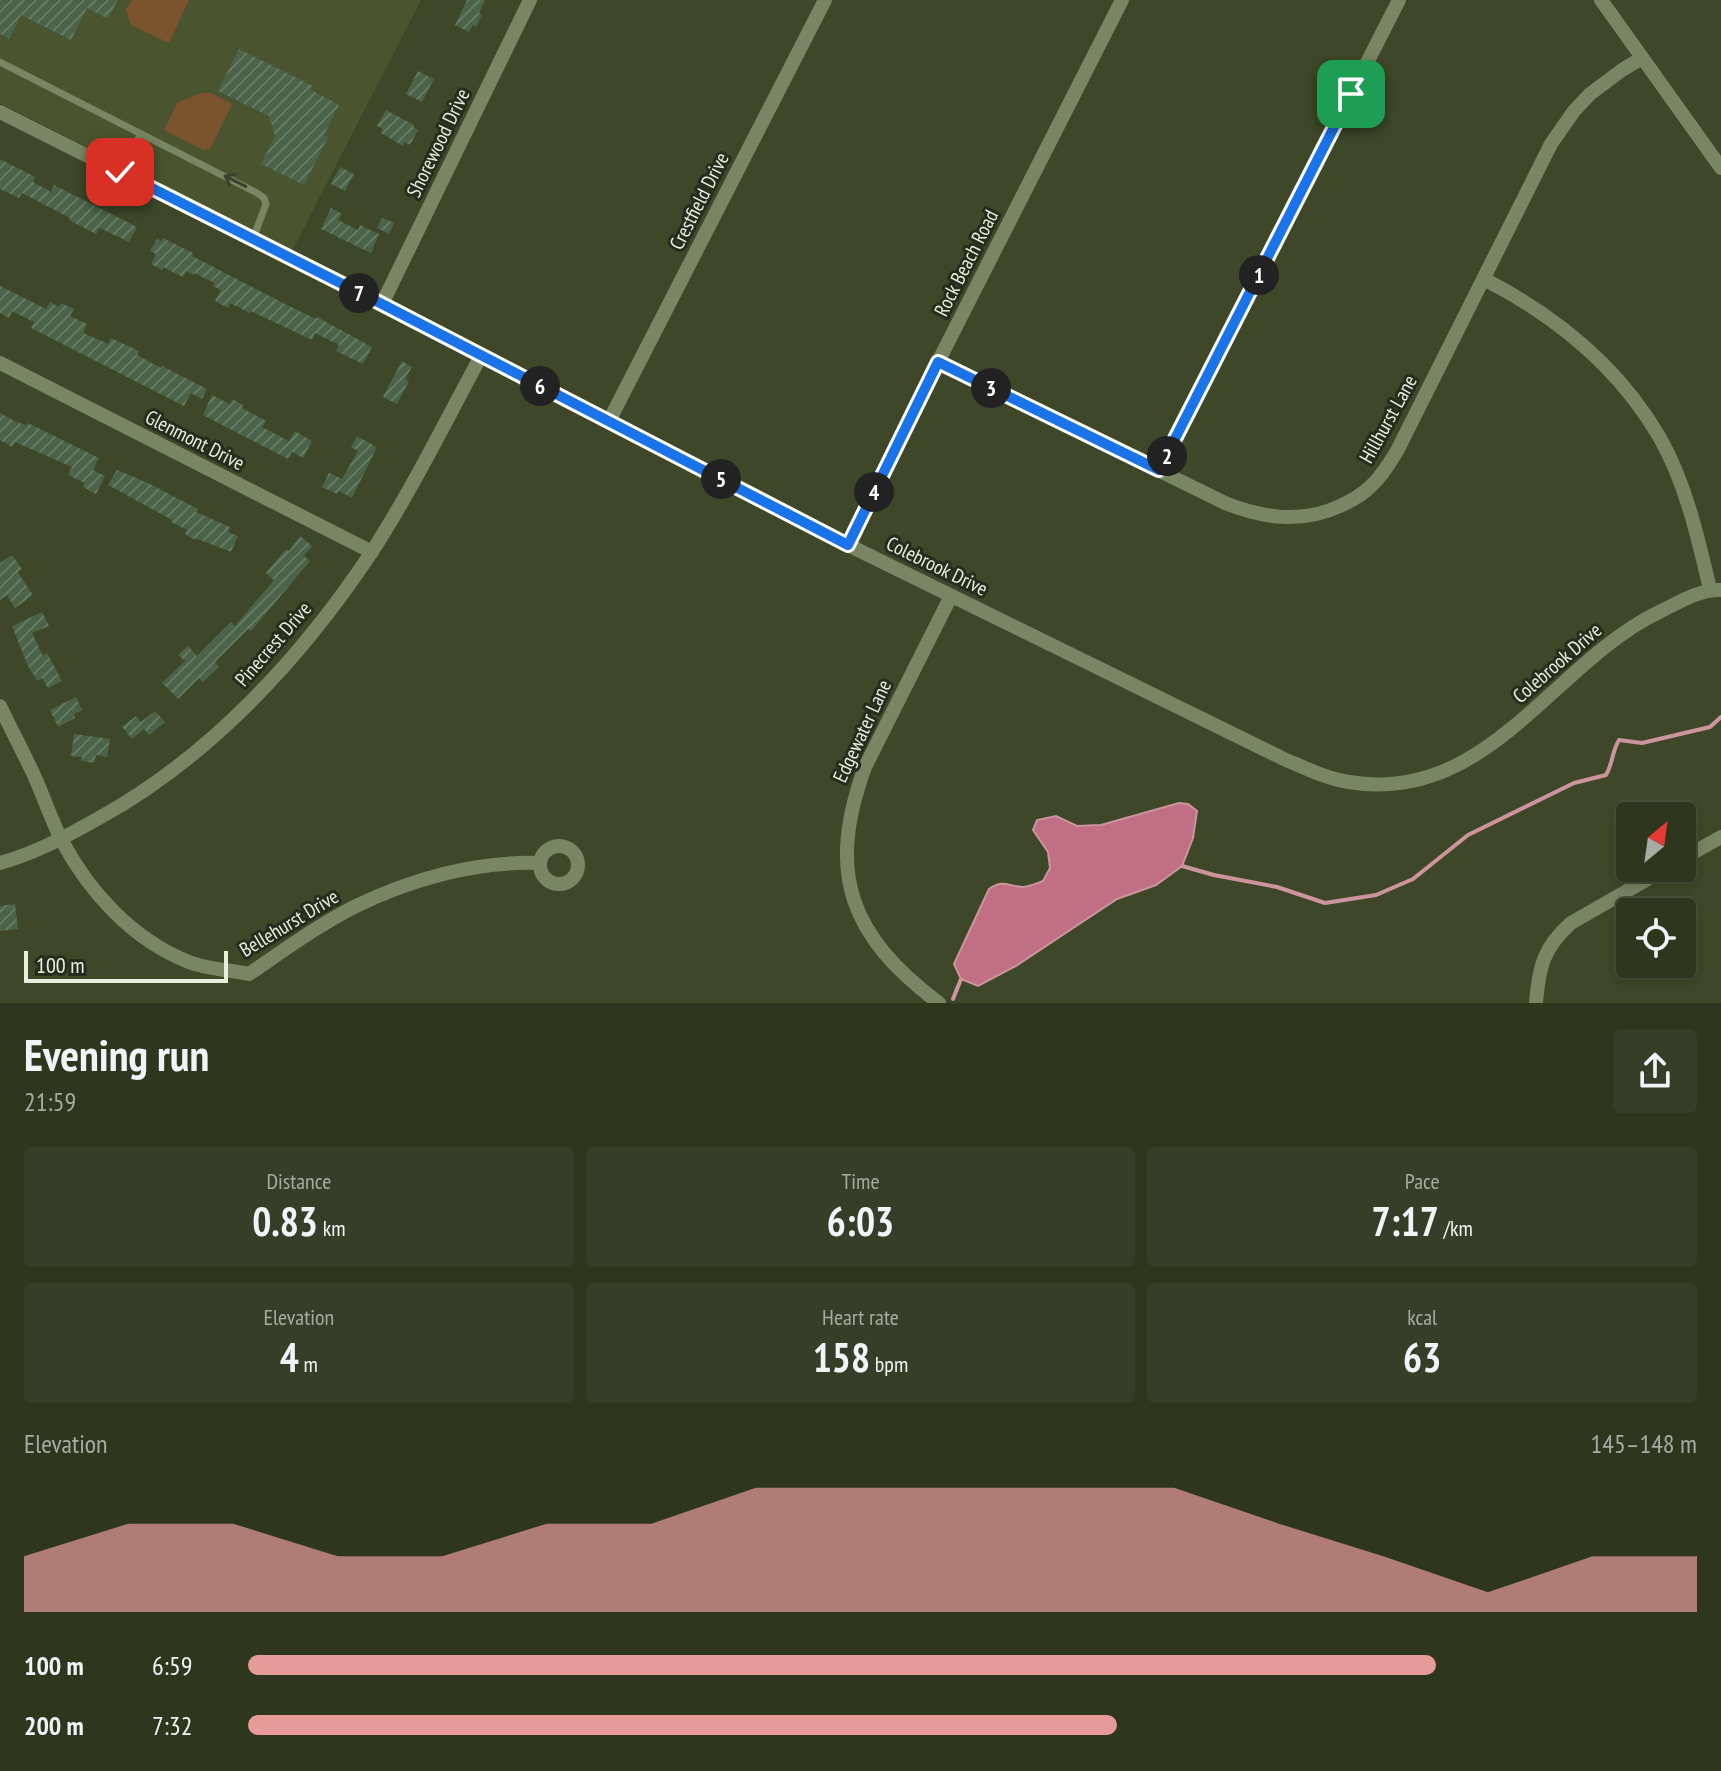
<!DOCTYPE html>
<meta charset="utf-8">
<style>
:root{--surface:#2e361e;--page:#363e27;--text:#f1f3f6;--muted:#a7aba4;--line:#49503c;--accent:#e69b98}
body{margin:0;font-family:"PT Sans Narrow",sans-serif;background:var(--page);color:var(--text);height:100vh;display:flex;flex-direction:column;font-size:30px;white-space:nowrap}
*{box-sizing:border-box;margin:0}
p{font-size:26px;color:var(--muted)}
.icon{flex:none;width:44px;height:44px;fill:none;stroke:currentColor;stroke-width:2;stroke-linecap:round;stroke-linejoin:round}
.map{position:relative;height:1003px;overflow:hidden}
.panel{display:flex;flex-direction:column;background:var(--surface);flex:1}
.panel>*{flex:none}
.needle{width:52px;rotate:29deg}
.controls{position:absolute;left:1616px;top:802px;display:grid;gap:16px}
.controls a{display:grid;place-items:center;width:80px;height:80px;border-radius:8px;background:var(--surface);box-shadow:0 4px 12px #0003,0 0 0 2px var(--line);font-size:40px}
.scale{position:absolute;left:24px;bottom:20px;width:204px;box-sizing:border-box;padding-left:8px;border:4px solid #e8efdc;border-top:0;font-size:22px;line-height:28px;white-space:nowrap;color:#e8efdc;-webkit-text-stroke:6px #272c1e;paint-order:stroke}
.pin{position:absolute;display:grid;place-items:center;width:68px;height:68px;color:#fff;margin:-34px;border-radius:16px;box-shadow:0 4px 12px #0006}
.km{position:absolute;width:40px;height:40px;margin:-20px;border-radius:50%;background:#222;color:#fff;font-size:22px;line-height:40px;text-align:center}
.round{display:grid;place-items:center;flex:none;width:84px;height:84px;border-radius:8px;background:var(--page)}
.head{display:flex;align-items:center;justify-content:space-between;height:136px;padding:0 24px}
h1{font-size:44px;font-weight:700;line-height:60px}
.metrics{display:grid;grid-template-columns:repeat(3,1fr);gap:12px;height:136px;padding:8px 24px}
.metrics div{display:grid;align-content:center;border-radius:8px;background:var(--page);text-align:center}
.metrics b{font-size:40px;font-weight:700}
.metrics small{font-size:22px;font-weight:400}
.metrics p{font-size:22px}
.chart{height:224px;padding:16px 24px}
.chart p{display:flex;justify-content:space-between}
.chart svg{width:100%;height:144px;margin-top:8px;fill:var(--accent);opacity:.7}
ul{padding:0 24px;list-style:none;font-size:26px}
li{display:grid;grid-template-columns:128px 96px 1fr;align-items:center;height:60px}
li i{height:20px;border-radius:10px;background:var(--accent)}
.map>svg:first-child{display:block}
.built{fill:#4a5530}
.green{fill:#7b532c}
.water{fill:#c06f84;stroke:#cc959e;stroke-width:2}
.lines{fill:none;stroke-linecap:round;stroke-linejoin:round}
.stream{stroke:#cc959e;stroke-width:4}
.building{fill:url(#building-hatch)}
.service{stroke:#798563;stroke-width:7}
.minor{stroke:#798563;stroke-width:14}
.oneway{stroke:#3c422f}
.route-casing{stroke:#fff;stroke-width:16}
.route{stroke:#1a73e8;stroke-width:10}
.labels{text-anchor:middle;dominant-baseline:central;stroke-width:6;stroke-linejoin:round;paint-order:stroke}
.street-label{font-size:20px;fill:#e8efdc;stroke:#272c1e}
</style>
<div class="map">
<svg width="1721" height="1003" viewBox="0 0 1721 1003">
<defs>
<pattern id="building-hatch" width="6" height="6" patternUnits="userSpaceOnUse" patternTransform="scale(2)"><rect width="6" height="6" fill="#4b6449"/><path d="M-1 1l2-2M0 6l6-6M5 7l2-2" fill="none" stroke="#657a63"/></pattern>
</defs>
<rect width="100%" height="100%" fill="#3e4828"/>
<!-- built -->
<polygon class="built" points="0,0 421,0 292,251 0,103"/>
<!-- green -->
<g class="green">
<polygon points="132,0 189,0 169,43 131,25 126,10"/>
<polygon points="201,93 211,93 232,104 210,149 204,150 164,130 177,103"/>
</g>
<!-- water -->
<path class="water" d="M1179,803L1188,804L1197,811L1193,838L1182,866L1156,885L1117,899L1016,966L978,986L961,979L954,964L989,889C1003,879 1008,886 1022,887C1029,887 1037,883 1043,881L1050,868L1048,852L1033,830L1037,820L1056,816L1077,826L1101,825Z"/>
<g class="lines">
<!-- stream -->
<g class="stream">
<path d="M1182,866L1214,875L1277,887L1325,903L1376,895L1413,879L1468,835L1574,783L1606,775C1613,763 1612,751 1619,740L1642,743L1710,727L1721,717"/>
<polyline points="953,999 961,979"/>
</g>
</g>
<!-- building -->
<g class="building">
<polygon points="0,0 118,0 108,19 87,8 71,40 21,15 9,39 0,34"/>
<polygon points="467,0 485,0 479,13 482,15 476,27 473,25 469,32 455,25"/>
<polygon points="239,49 313,86 311,90 339,105 324,135 328,137 304,185 261,164 275,136 269,116 218,91"/>
<polygon points="418,71 434,79 422,102 406,94"/>
<polygon points="386,110 414,125 413,127 418,130 410,145 405,142 403,146 381,133 383,129 377,126"/>
<polygon points="0,159 35,177 33,182 51,192 54,185 137,227 129,242 100,228 96,234 69,220 70,218 22,193 19,198 0,189"/>
<polygon points="340,167 354,174 345,191 331,184"/>
<polygon points="331,208 342,214 338,220 358,230 360,225 379,234 371,253 321,229"/>
<polygon points="382,218 394,223 389,234 377,228"/>
<polygon points="163,238 193,253 192,256 287,305 316,319 317,317 372,347 363,364 336,351 339,345 315,333 312,340 251,311 250,313 230,303 228,308 215,301 221,290 213,286 215,283 194,273 193,275 186,271 183,277 163,267 162,270 151,264 156,254 150,251 157,239 161,241"/>
<polygon points="0,286 46,309 50,302 59,307 61,303 74,309 70,316 87,324 83,333 108,344 111,338 139,351 137,355 161,368 162,366 207,389 202,399 191,393 184,406 31,328 34,322 12,311 9,318 0,313"/>
<polygon points="402,361 412,367 405,379 409,381 397,404 383,397"/>
<polygon points="212,395 230,404 232,399 243,405 242,408 266,421 262,427 289,441 295,431 312,441 303,458 292,452 288,459 203,415"/>
<polygon points="0,413 16,422 27,425 28,423 99,458 93,470 105,476 96,494 83,487 85,483 68,475 72,467 15,442 12,447 0,440"/>
<polygon points="357,436 377,447 352,498 339,491 337,494 322,487 329,473 342,479 358,451 351,447"/>
<polygon points="117,470 148,483 198,509 196,512 230,527 228,532 238,536 231,552 195,538 195,540 185,534 187,530 171,522 172,520 108,485"/>
<polygon points="300,536 312,546 304,556 310,561 251,631 248,629 215,662 219,667 203,682 199,678 178,699 162,683 185,661 178,655 188,646 197,656 231,622 235,626 274,580 266,573 286,549 289,551"/>
<polygon points="12,555 22,569 18,572 20,576 33,595 15,608 7,595 0,600 0,563"/>
<polygon points="42,612 49,626 32,633 43,656 47,653 62,681 48,688 42,678 37,681 27,664 12,626"/>
<polygon points="76,697 82,710 74,714 75,718 58,727 50,710"/>
<polygon points="155,711 165,722 149,735 144,729 132,739 122,727 136,716 141,722"/>
<polygon points="74,734 110,739 107,757 96,755 94,763 81,761 82,757 71,756"/>
<polygon points="15,904 18,929 0,931 0,906"/>
</g>
<g class="lines">
<!-- service -->
<g class="service">
<polyline points="0,62 257,193 264,198 266,204 253,239"/>
<polyline points="120,172 141,134"/>
</g>
<!-- minor -->
<g class="minor">
<polyline points="1601,0 1721,168"/>
<path d="M0,112L382,304L848,545L1286,760C1306,768 1327,779 1349,782C1487,805 1552,664 1659,612C1678,603 1700,589 1721,590"/>
<path d="M1484,279C1556,316 1619,367 1660,438C1686,484 1698,538 1710,589"/>
<polyline points="382,304 530,0"/>
<path d="M938,362L1225,503C1263,518 1301,524 1340,506C1351,501 1362,495 1371,486C1382,476 1389,464 1397,451L1551,144L1574,111L1590,94L1622,70L1642,58"/>
<polyline points="0,363 372,552"/>
<polyline points="609,421 825,0"/>
<polyline points="1159,470 1399,0"/>
<polyline points="848,545 938,362 1122,0"/>
<path d="M0,706C11,729 22,750 33,773C43,795 51,819 62,841C90,893 133,940 189,962C207,969 230,970 249,974C283,951 317,926 354,907C411,879 476,861 539,863"/>
<circle cx="559" cy="865" r="19"/>
<polyline points="1682,859 1721,837"/>
<path d="M0,863C36,853 67,836 99,818C210,757 302,657 371,553C412,490 445,422 481,356"/>
<path d="M939,1003C850,936 826,874 865,767L951,596"/>
<path d="M1536,1003C1539,967 1543,948 1571,923L1667,868"/>
</g>
</g>
<!-- one-way arrows -->
<defs><path id="oneway-shaft" d="M-6 0H5M1.5-3L5.5 0L1.5 3" fill="none" stroke-width="1.6" stroke-linecap="round" stroke-linejoin="round" transform="scale(2)"/></defs>
<use class="oneway" href="#oneway-shaft" transform="translate(235 181) rotate(-153)"/>
<g class="lines">
<defs>
<polyline id="route" points="120,172 382,304 848,545 938,362 1159,470 1351,94"/>
</defs>
<!-- route casing -->
<use href="#route" class="route-casing"/>
<!-- route -->
<use href="#route" class="route"/>
</g>
<g class="labels">
<!-- street labels -->
<g class="street-label">
<text transform="translate(438 143) rotate(-64)">Shorewood Drive</text>
<text transform="translate(699 201) rotate(-63)">Crestfield Drive</text>
<text transform="translate(966 263) rotate(-63)">Rock Beach Road</text>
<text transform="translate(1388 419) rotate(-61)">Hillhurst Lane</text>
<text transform="translate(195 440) rotate(27)">Glenmont Drive</text>
<text transform="translate(937 566) rotate(26)">Colebrook Drive</text>
<text transform="translate(273 644) rotate(-49)">Pinecrest Drive</text>
<text transform="translate(1557 663) rotate(-41)">Colebrook Drive</text>
<text transform="translate(862 731) rotate(-65)">Edgewater Lane</text>
<text transform="translate(289 923) rotate(-31)">Bellehurst Drive</text>
</g>
</g>
</svg>
<div class="controls">
<a><svg class="needle" viewBox="-14 -14 28 28"><path d="M0-13l5 13h-10z" fill="#e53935"/><path d="M0 13l5-13h-10z" fill="#a7aba4"/></svg></a>
<a><svg class="icon" aria-label="locate" viewBox="0 0 24 24"><circle cx="12" cy="12" r="6"/><path d="M12 2v4M12 18v4M2 12h4M18 12h4"/></svg></a>
</div>
<div class="scale">100 m</div>
<div class="pin" style="left:1351px;top:94px;background:#1e9e55"><svg class="icon" aria-label="arrive" viewBox="0 0 24 24"><path d="M6 21V4h12l-3 4 3 4H6"/></svg></div>
<div class="pin" style="left:120px;top:172px;background:#d93025"><svg class="icon" aria-label="check" viewBox="0 0 24 24"><path d="M5 12l5 5 9-10"/></svg></div>
<b class="km" style="left:1259px;top:275px">1</b>
<b class="km" style="left:1167px;top:456px">2</b>
<b class="km" style="left:991px;top:388px">3</b>
<b class="km" style="left:874px;top:492px">4</b>
<b class="km" style="left:721px;top:479px">5</b>
<b class="km" style="left:540px;top:386px">6</b>
<b class="km" style="left:359px;top:293px">7</b>
</div>
<section class="panel">
<div class="head"><div><h1>Evening run</h1><p>21:59</p></div><a class="round"><svg class="icon" aria-label="share" viewBox="0 0 24 24"><path d="M12 15V3M7 8l5-5 5 5M5 13v7h14v-7"/></svg></a></div>
<div class="metrics">
<div><p>Distance</p><b>0.83<small> km</small></b></div>
<div><p>Time</p><b>6:03</b></div>
<div><p>Pace</p><b>7:17<small> /km</small></b></div>
</div>
<div class="metrics">
<div><p>Elevation</p><b>4<small> m</small></b></div>
<div><p>Heart rate</p><b>158<small> bpm</small></b></div>
<div><p>kcal</p><b>63</b></div>
</div>
<div class="chart"><p><span>Elevation</span>145–148 m</p>
<svg viewBox="0 0 160 44" preserveAspectRatio="none"><path d="M0 44V27L10 17L20 17L30 27L40 27L50 17L60 17L70 6L80 6L90 6L100 6L110 6L120 17L130 27L140 38L150 27L160 27V44z"/></svg>
</div>
<ul>
<li><b>100 m</b>6:59<i style="width:82%"></i></li>
<li><b>200 m</b>7:32<i style="width:60%"></i></li>
</ul>
</section>
